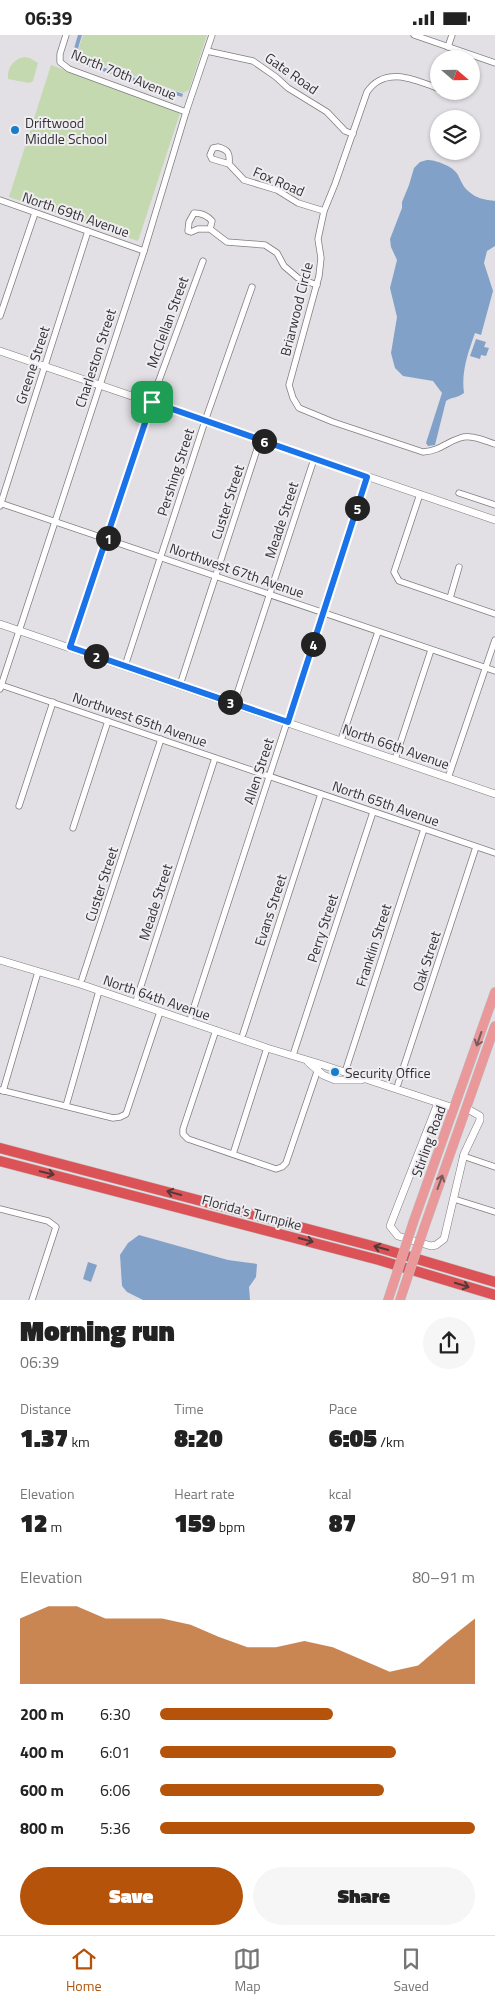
<!DOCTYPE html>
<meta charset="utf-8">
<style>
:root{--surface:#fff;--page:#f6f6f6;--text:#222;--muted:#767676;--line:#e0e0e0;--accent:#b45309}
body{margin:0;font-family:"Titillium Web",sans-serif;background:var(--page);color:var(--text);height:100vh;display:flex;flex-direction:column;font-size:19px;white-space:nowrap}
*{box-sizing:border-box;margin:0}
p{font-size:16px;color:var(--muted)}
.icon{flex:none;width:28px;height:28px;fill:none;stroke:currentColor;stroke-width:2;stroke-linecap:round;stroke-linejoin:round}
.map{position:relative;height:1265px;overflow:hidden}
.drawer{display:flex;flex-direction:column;background:var(--surface);flex:1}
.drawer>*{flex:none}
.needle{width:32px;rotate:110deg}
.controls{position:absolute;left:430px;top:15px;display:grid;gap:10px}
.controls a{display:grid;place-items:center;width:50px;height:50px;border-radius:50%;background:var(--surface);box-shadow:0 1px 4px #0004;font-size:25px}
.pin{position:absolute;display:grid;place-items:center;width:42px;height:42px;color:#fff;margin:-21px;border-radius:10px;box-shadow:0 2px 8px #0006}
.km{position:absolute;width:25px;height:25px;margin:-12px;border-radius:50%;background:#222;color:#fff;font-size:14px;line-height:25px;text-align:center}
.round{display:grid;place-items:center;flex:none;width:52px;height:52px;border-radius:26px;background:var(--page)}
.summary{display:flex;align-items:center;justify-content:space-between;height:85px;padding:0 20px}
h1{font-size:28px;font-weight:800;line-height:38px}
.figures{display:grid;grid-template-columns:repeat(3,1fr);gap:8px;height:85px;padding:5px 20px}
.figures div{display:grid;align-content:center}
.figures b{font-size:25px;font-weight:800}
.figures small{font-size:14px;font-weight:400}
.figures p{font-size:14px}
.chart{height:140px;padding:10px 20px}
.chart p{display:flex;justify-content:space-between}
.chart svg{width:100%;height:90px;margin-top:5px;fill:var(--accent);opacity:.7}
.cta{display:flex;gap:10px;margin-top:auto;padding:10px 20px}
.cta a{flex:1;height:58px;border-radius:30px;background:var(--accent);color:#fff;font-size:20px;font-weight:800;line-height:58px;text-align:center}
.cta a+a{background:var(--page);color:var(--text)}
ul{padding:0 20px;list-style:none;font-size:16px}
li{display:grid;grid-template-columns:80px 60px 1fr;align-items:center;height:38px}
li i{height:12px;border-radius:6px;background:var(--accent)}
.status{display:flex;justify-content:space-between;align-items:center;height:35px;padding:0 25px;background:var(--surface);direction:ltr}
.status svg{height:14px;fill:currentColor}
.tabs{display:flex;justify-content:space-around;align-items:center;height:70px;border-top:1px solid var(--line);background:var(--surface);font-size:14px;color:var(--muted)}
.tabs a{display:grid;justify-items:center;gap:2px}
.tabs .active{color:var(--accent)}
.map>svg:first-child{display:block}
.green{fill:#c4d9b0}
.water{fill:#82a1c9}
.lines{fill:none;stroke-linecap:round;stroke-linejoin:round}
.minor-casing{stroke:#7f7d81;stroke-width:7}
.tertiary-casing{stroke:#7f7d81;stroke-width:8}
.primary-casing{stroke:#bdbdbe;stroke-width:10}
.motorway-casing{stroke:#bdbdbe;stroke-width:11}
.minor{stroke:#fff;stroke-width:5.5}
.tertiary{stroke:#fff;stroke-width:7}
.primary{stroke:#ea989a;stroke-width:9}
.motorway{stroke:#dc5357;stroke-width:10}
.primary-bridge-casing{stroke:#bdbdbe;stroke-width:10;stroke-linecap:butt}
.primary-bridge{stroke:#ea989a;stroke-width:9}
.oneway{stroke:#7c5a5c}
.oneway2{stroke:#54383a}
.route-casing{stroke:#fff;stroke-width:10}
.route{stroke:#1a73e8;stroke-width:6}
.poi-dot{fill:#187ec9;stroke:#efedf1;stroke-width:2}
.labels{text-anchor:middle;dominant-baseline:central;stroke-width:4;stroke-linejoin:round;paint-order:stroke}
.street-label{font-size:14px;fill:#323133;stroke:#efedf1}
.poi-label{font-size:14px;fill:#323133;stroke:#efedf1;text-anchor:start}
</style>
<div class="status"><b>06:39</b><svg viewBox="0 0 49 12"><path d="M0 12V9h3v3zM5 12V6h3v6zM10 12V3h3v9zM15 12V0h3v12zM26 1h20v11H26zM47 4h2v5h-2z"/></svg></div>
<div class="map">
<svg width="495" height="1265" viewBox="0 0 495 1265">
<rect width="100%" height="100%" fill="#e2e0e4"/>
<!-- green -->
<g class="green">
<polygon points="83,0 207,0 189,55 183,58 83,23 78,15"/>
<path d="M24,22L30,23L38,28L33,46L29,48L8,44C7,32 13,25 24,22Z"/>
<polygon points="51,30 180,78 138,206 9,162"/>
</g>
<!-- water -->
<g class="water">
<path d="M78,0H82L76,20L81,27C91,25 96,33 105,33L175,56L183,59L182,62L75,27L72,20Z"/>
<path d="M427,125C436,125 453,131 458,140C462,148 464,154 472,159C478,164 488,165 495,166V211L487,216L484,228L493,256L481,300L475,298C468,318 461,337 464,358C458,363 451,362 446,366L435,410L428,411L426,408L442,358L433,346L403,341L395,333L391,318L397,282L390,253L397,225L391,212L390,204L402,173V167L409,150L414,133L420,127Z"/>
<polygon points="476,304 486,307 484,312 489,313 486,321 481,320 480,324 470,321"/>
<polygon points="139,1200 228,1225 257,1229 256,1242 249,1252 250,1265 143,1265 127,1257 122,1251 120,1220 128,1208"/>
<polygon points="88,1227 97,1230 91,1247 83,1244"/>
</g>
<g class="lines">
<defs>
<g id="minor">
<polyline points="66,0 60,19 60,27 69,34 186,77"/>
<polyline points="414,0 495,28"/>
<polyline points="448,12 452,0"/>
<polyline points="207,16 253,26 276,42 288,53 327,77 345,96 353,99"/>
<path d="M437,53C414,44 384,31 367,57L335,149L324,176L318,204L321,223L319,241L289,350L293,363L299,373L333,387L423,417C442,415 444,408 460,403C471,399 485,406 495,409"/>
<path d="M229,129L212,124L210,120L213,113L218,112C229,115 230,119 229,129L244,145L277,155L298,168L324,176"/>
<polyline points="0,165 144,216"/>
<path d="M210,194L212,186C207,180 201,178 194,178L189,187L188,196L191,197L198,194H210L227,207L265,210L277,218L284,231L298,243L317,250"/>
<polyline points="0,281 35,178"/>
<polyline points="459,458 495,470"/>
<polyline points="420,459 394,537 399,546 495,579"/>
<polyline points="0,468 495,636"/>
<polyline points="0,471 88,196"/>
<polyline points="450,563 459,532"/>
<polyline points="70,612 151,367 203,226"/>
<polyline points="125,631 205,386 252,252"/>
<polyline points="1,650 495,818"/>
<polyline points="180,650 260,405"/>
<polyline points="0,654 144,216 186,77 212,0"/>
<polyline points="234,668 314,424"/>
<polyline points="341,705 378,597"/>
<polyline points="395,724 431,615"/>
<polyline points="448,743 495,605"/>
<polyline points="19,771 53,667"/>
<polyline points="73,793 108,686"/>
<polyline points="82,944 161,704"/>
<polyline points="137,963 215,723"/>
<polyline points="191,981 367,442"/>
<polyline points="216,995 183,1094 183,1099 188,1104 276,1134 282,1132 286,1128 319,1031"/>
<polyline points="243,999 321,759"/>
<polyline points="294,1017 373,777"/>
<polyline points="346,1034 424,794"/>
<polyline points="398,1049 476,812"/>
<polyline points="0,1055 113,1083 120,1082 126,1079 160,977"/>
<polyline points="3,1056 38,937"/>
<polyline points="66,1071 99,956"/>
<polyline points="233,1119 267,1013"/>
<polyline points="463,1121 495,1132"/>
<polyline points="454,1164 495,1177"/>
<polyline points="0,1174 48,1186 56,1192 32,1265"/>
</g>
<g id="tertiary">
<polyline points="0,316 495,485"/>
<polyline points="0,589 495,759"/>
<polyline points="0,925 80,949 267,1013 320,1029 454,1073"/>
<polyline points="308,1027 323,1040 335,1045 361,1045"/>
<polyline points="438,1068 390,1191 398,1201 431,1211 436,1210 444,1204 464,1119 480,1085 480,1081 466,1073"/>
</g>
<g id="primary">
<polyline points="413,1188 495,957"/>
<polyline points="424,1193 495,991"/>
<polyline points="388,1265 393,1250"/>
<polyline points="400,1265 404,1253"/>
</g>
<g id="motorway">
<polyline points="0,1113 380,1213 495,1247"/>
<polyline points="0,1126 379,1225 495,1260"/>
</g>
</defs>
<!-- minor casing -->
<use href="#minor" class="minor-casing"/>
<!-- tertiary casing -->
<use href="#tertiary" class="tertiary-casing"/>
<!-- primary casing -->
<use href="#primary" class="primary-casing"/>
<!-- motorway casing -->
<use href="#motorway" class="motorway-casing"/>
<!-- minor -->
<use href="#minor" class="minor"/>
<!-- tertiary -->
<use href="#tertiary" class="tertiary"/>
<!-- primary -->
<use href="#primary" class="primary"/>
<!-- motorway -->
<use href="#motorway" class="motorway"/>
<defs>
<g id="primary-bridge">
<polyline points="393,1250 413,1188"/>
<polyline points="404,1253 424,1193"/>
</g>
</defs>
<!-- primary-bridge casing -->
<use href="#primary-bridge" class="primary-bridge-casing"/>
<!-- primary-bridge -->
<use href="#primary-bridge" class="primary-bridge"/>
</g>
<!-- one-way arrows -->
<defs><path id="oneway-shaft" d="M-6 0H5M1.5-3L5.5 0L1.5 3" fill="none" stroke-width="1.6" stroke-linecap="round" stroke-linejoin="round" transform="scale(1.25)"/></defs>
<g class="oneway">
<use href="#oneway-shaft" transform="translate(479 1004) rotate(109)"/>
<use href="#oneway-shaft" transform="translate(440 1147) rotate(-70)"/>
</g>
<g class="oneway2">
<use href="#oneway-shaft" transform="translate(47 1138) rotate(14)"/>
<use href="#oneway-shaft" transform="translate(174 1158) rotate(-165)"/>
<use href="#oneway-shaft" transform="translate(306 1205) rotate(15)"/>
<use href="#oneway-shaft" transform="translate(381 1213) rotate(-164)"/>
<use href="#oneway-shaft" transform="translate(462 1250) rotate(17)"/>
</g>
<g class="lines">
<defs>
<polygon id="route" points="152,367 367,442 288,687 70,612"/>
</defs>
<!-- route casing -->
<use href="#route" class="route-casing"/>
<!-- route -->
<use href="#route" class="route"/>
</g>
<!-- markers -->
<g class="poi-dot">
<circle cx="15" cy="95" r="5"/>
<circle cx="335" cy="1037" r="5"/>
</g>
<g class="labels">
<!-- street labels -->
<g class="street-label">
<text transform="translate(292 38) rotate(35)">Gate Road</text>
<text transform="translate(124 39) rotate(22)">North 70th Avenue</text>
<text transform="translate(279 146) rotate(23)">Fox Road</text>
<text transform="translate(76 179) rotate(19)">North 69th Avenue</text>
<text transform="translate(296 274) rotate(-76)">Briarwood Circle</text>
<text transform="translate(167 287) rotate(-70)">McClellan Street</text>
<text transform="translate(95 323) rotate(-72)">Charleston Street</text>
<text transform="translate(32 330) rotate(-72)">Greene Street</text>
<text transform="translate(175 437) rotate(-72)">Pershing Street</text>
<text transform="translate(227 467) rotate(-72)">Custer Street</text>
<text transform="translate(281 485) rotate(-72)">Meade Street</text>
<text transform="translate(237 535) rotate(19)">Northwest 67th Avenue</text>
<text transform="translate(140 684) rotate(19)">Northwest 65th Avenue</text>
<text transform="translate(396 711) rotate(19)">North 66th Avenue</text>
<text transform="translate(258 736) rotate(-72)">Allen Street</text>
<text transform="translate(386 768) rotate(19)">North 65th Avenue</text>
<text transform="translate(101 849) rotate(-72)">Custer Street</text>
<text transform="translate(155 867) rotate(-72)">Meade Street</text>
<text transform="translate(270 875) rotate(-72)">Evans Street</text>
<text transform="translate(322 893) rotate(-72)">Perry Street</text>
<text transform="translate(373 910) rotate(-72)">Franklin Street</text>
<text transform="translate(426 926) rotate(-72)">Oak Street</text>
<text transform="translate(157 962) rotate(19)">North 64th Avenue</text>
<text transform="translate(428 1106) rotate(-70)">Stirling Road</text>
<text transform="translate(252 1177) rotate(15)">Florida's Turnpike</text>
</g>
<!-- poi labels -->
<g class="poi-label">
<text x="25" y="87">Driftwood<tspan x="25" dy="16">Middle School</tspan></text>
<text x="345" y="1037">Security Office</text>
</g>
</g>
</svg>
<div class="controls">
<a><svg class="needle" viewBox="-14 -14 28 28"><path d="M0-13l5 13h-10z" fill="#e53935"/><path d="M0 13l5-13h-10z" fill="#767676"/></svg></a>
<a><svg class="icon" aria-label="layers" viewBox="0 0 24 24"><path d="M12 4l9 5-9 5-9-5zM3 14l9 5 9-5"/></svg></a>
</div>
<div class="pin" style="left:152px;top:367px;background:#1e9e55"><svg class="icon" aria-label="arrive" viewBox="0 0 24 24"><path d="M6 21V4h12l-3 4 3 4H6"/></svg></div>
<b class="km" style="left:108px;top:503px">1</b>
<b class="km" style="left:96px;top:621px">2</b>
<b class="km" style="left:230px;top:667px">3</b>
<b class="km" style="left:313px;top:609px">4</b>
<b class="km" style="left:357px;top:473px">5</b>
<b class="km" style="left:264px;top:406px">6</b>
</div>
<section class="drawer">
<div class="summary"><div><h1>Morning run</h1><p>06:39</p></div><a class="round"><svg class="icon" aria-label="share" viewBox="0 0 24 24"><path d="M12 15V3M7 8l5-5 5 5M5 13v7h14v-7"/></svg></a></div>
<div class="figures">
<div><p>Distance</p><b>1.37<small> km</small></b></div>
<div><p>Time</p><b>8:20</b></div>
<div><p>Pace</p><b>6:05<small> /km</small></b></div>
</div>
<div class="figures">
<div><p>Elevation</p><b>12<small> m</small></b></div>
<div><p>Heart rate</p><b>159<small> bpm</small></b></div>
<div><p>kcal</p><b>87</b></div>
</div>
<div class="chart"><p><span>Elevation</span>80–91 m</p>
<svg viewBox="0 0 160 44" preserveAspectRatio="none"><path d="M0 44V12L10 6L20 6L30 12L40 12L50 12L60 15L70 21L80 26L90 26L100 23L110 26L120 32L130 38L140 35L150 23L160 12V44z"/></svg>
</div>
<ul>
<li><b>200 m</b>6:30<i style="width:55%"></i></li>
<li><b>400 m</b>6:01<i style="width:75%"></i></li>
<li><b>600 m</b>6:06<i style="width:71%"></i></li>
<li><b>800 m</b>5:36<i style="width:100%"></i></li>
</ul>
<div class="cta"><a>Save</a><a>Share</a></div>
</section>
<nav class="tabs">
<a class="active"><svg class="icon" aria-label="home" viewBox="0 0 24 24"><path d="M3 11l9-7 9 7M6 9v11h12V9"/></svg>Home</a>
<a><svg class="icon" aria-label="map" viewBox="0 0 24 24"><path d="M3 6l6-2 6 2 6-2v14l-6 2-6-2-6 2zM9 4v14M15 6v14"/></svg>Map</a>
<a><svg class="icon" aria-label="saved" viewBox="0 0 24 24"><path d="M7 4h10v16l-5-4-5 4z"/></svg>Saved</a>
</nav>
